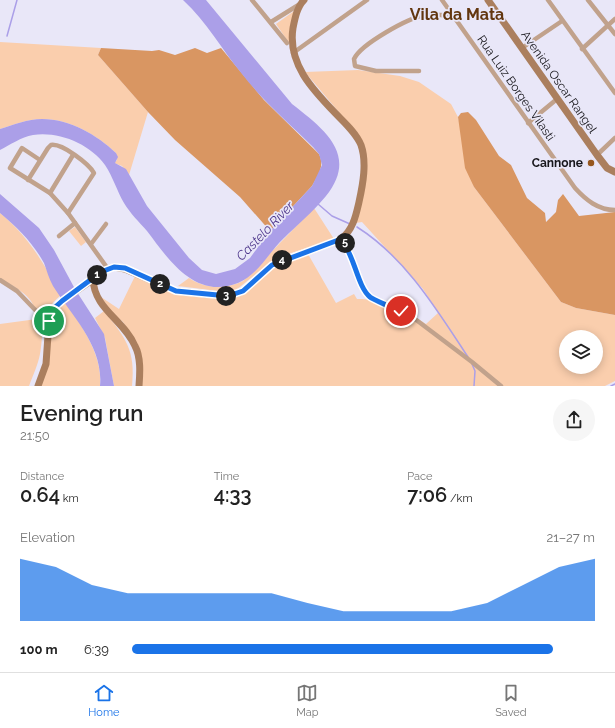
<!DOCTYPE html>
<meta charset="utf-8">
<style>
:root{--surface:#fff;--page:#f6f6f6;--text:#222;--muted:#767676;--line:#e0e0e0;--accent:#1a73e8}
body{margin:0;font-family:Raleway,sans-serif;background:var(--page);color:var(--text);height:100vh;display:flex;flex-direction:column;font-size:15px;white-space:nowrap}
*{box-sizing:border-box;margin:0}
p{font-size:13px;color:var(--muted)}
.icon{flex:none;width:22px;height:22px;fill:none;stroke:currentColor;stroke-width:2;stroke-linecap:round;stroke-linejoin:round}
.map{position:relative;height:386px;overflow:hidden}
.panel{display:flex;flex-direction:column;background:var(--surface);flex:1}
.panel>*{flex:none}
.tools{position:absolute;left:559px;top:330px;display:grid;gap:8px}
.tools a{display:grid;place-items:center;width:44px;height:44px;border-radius:50%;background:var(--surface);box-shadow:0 2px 10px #0003;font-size:20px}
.pin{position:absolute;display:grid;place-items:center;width:34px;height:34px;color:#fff;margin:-17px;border:2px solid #fff;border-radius:50%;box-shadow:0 1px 4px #0007}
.km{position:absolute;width:20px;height:20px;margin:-10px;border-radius:50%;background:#222;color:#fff;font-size:11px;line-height:20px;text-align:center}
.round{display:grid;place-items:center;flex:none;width:42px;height:42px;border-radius:21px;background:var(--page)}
.overview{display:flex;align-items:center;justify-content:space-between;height:68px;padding:0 20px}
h1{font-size:22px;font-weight:600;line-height:30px}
.figures{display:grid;grid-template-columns:repeat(3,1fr);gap:6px;height:68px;padding:4px 20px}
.figures div{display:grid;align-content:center}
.figures b{font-size:20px;font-weight:600}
.figures small{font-size:11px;font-weight:400}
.figures p{font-size:11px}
.chart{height:112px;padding:8px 20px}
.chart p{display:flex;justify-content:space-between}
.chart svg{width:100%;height:72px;margin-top:4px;fill:var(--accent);opacity:.7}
ul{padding:0 20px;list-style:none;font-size:13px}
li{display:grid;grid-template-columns:64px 48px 1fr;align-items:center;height:30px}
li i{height:10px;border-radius:5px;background:var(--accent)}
.dock{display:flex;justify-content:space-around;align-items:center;height:56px;border-top:1px solid var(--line);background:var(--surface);font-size:11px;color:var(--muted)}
.dock a{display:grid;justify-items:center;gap:2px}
.dock .selected{color:var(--accent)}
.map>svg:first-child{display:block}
.green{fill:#facead;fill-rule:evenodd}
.forest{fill:#d99662}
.water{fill:#ab9fe8}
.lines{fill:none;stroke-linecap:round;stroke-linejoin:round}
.stream{stroke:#ab9fe8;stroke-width:1.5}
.street{stroke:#c1a28c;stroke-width:4.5}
.secondary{stroke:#ab7f5e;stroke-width:7}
.route-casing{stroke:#fff;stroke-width:8}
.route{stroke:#1a73e8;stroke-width:5}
.poi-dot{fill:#96571e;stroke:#e9e7f8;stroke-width:1.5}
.labels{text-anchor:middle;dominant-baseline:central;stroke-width:3.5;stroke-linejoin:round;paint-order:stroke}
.street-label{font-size:12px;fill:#17161b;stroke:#e9e7f8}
.poi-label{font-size:12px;font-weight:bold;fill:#17161b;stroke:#e9e7f8;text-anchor:end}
.water-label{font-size:13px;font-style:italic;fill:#4d368b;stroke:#e9e7f8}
.district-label{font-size:16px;font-weight:bold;fill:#62360f;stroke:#e9e7f8}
</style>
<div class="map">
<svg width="615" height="386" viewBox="0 0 615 386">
<rect width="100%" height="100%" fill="#e9e7f8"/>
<!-- green -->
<g class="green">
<polygon points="294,11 289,43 276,24"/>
<path d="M0,42L101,48L98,55L148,112L129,175L122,166L114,163L117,160L116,153C97,135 70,119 42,119C28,119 13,125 0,129Z"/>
<path d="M358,70L400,76L419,82L451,104L458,117L474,187L561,302L576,308L615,315V381L605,386H139L133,338L123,322L112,313L101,297L119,309L136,274L151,283L232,298L246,292L274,267L308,254L336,303L354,294L357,299C386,299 403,309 426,324L438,313L423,289L362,222L356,223L366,157L343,117L305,72ZM566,337H596V367H566Z"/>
<path d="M314,208L334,239L276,258L236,290L218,291L178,286L189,278C204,289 227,289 243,281Z"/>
<path d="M0,213C29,237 43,262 61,295C37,315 45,328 40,354C38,365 33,375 29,386H0V324L37,319C35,295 18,290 0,278Z"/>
<polygon points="75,227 86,242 81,246 69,231"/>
<path d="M65,301C81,326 103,354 100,386H36L44,367L53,313Z"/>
<path d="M104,311C125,337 136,350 132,386H114L105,338L95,318Z"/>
</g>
<!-- forest -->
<g class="forest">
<path d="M101,48L152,51L159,50L175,55L195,48L207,53L221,48L264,100L319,154C325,166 318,176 312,186L270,231L240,197L175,140L148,112L98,55Z"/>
<polygon points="468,112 476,120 499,156 511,165 527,198 545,213 546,222 556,212 558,200 563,194 579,216 615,212 615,315 576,308 561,302 474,187 465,168 458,117 461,113"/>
</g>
<!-- water -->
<g class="water">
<path d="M183,0H206L292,104C324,129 359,155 326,196C313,212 297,225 283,239C269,252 258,275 238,283C195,300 169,260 147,231C139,222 130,213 124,203C117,191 113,177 105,165C90,144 59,131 33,135C21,137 10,145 0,150V129C13,125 28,119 42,119C70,119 97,135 116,153L118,157L115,163L126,169L147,206L189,258L202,270L216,274L235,269L250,258L268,233L312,186L322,165L319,154L313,147C289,123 263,101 242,74C222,50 207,22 183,0Z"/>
<path d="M0,194L39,228L54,250L75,289L104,334L114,386H100C104,347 72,316 53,286C49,279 47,271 44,263C33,243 18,228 0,213Z"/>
</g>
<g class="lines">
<!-- stream -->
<g class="stream">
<polyline points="7,36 17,0"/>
<polyline points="318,204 332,216 350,224"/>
<path d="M357,227C406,258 437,310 468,357"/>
<polyline points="472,364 475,371 474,386"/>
<polyline points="611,386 615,384"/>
</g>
<!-- street -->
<g class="street">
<polyline points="252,0 287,43"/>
<path d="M442,0L575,188C586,200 598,210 615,210"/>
<polyline points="548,0 615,93"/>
<polyline points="588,0 615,34"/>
<polyline points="271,22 300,4"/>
<polyline points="522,48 562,21"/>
<polyline points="582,49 615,19"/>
<polyline points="293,53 367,0"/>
<path d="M419,71H376L355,66L354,59C361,44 408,18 425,15C434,14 443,15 453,16"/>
<polyline points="528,123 557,99"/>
<polyline points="597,155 615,138"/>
<polyline points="40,160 22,148 10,168 50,193 68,213 108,269"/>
<path d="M28,180L48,148L51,145C62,143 89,164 94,173L68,213"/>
<polyline points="50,193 73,155"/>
<polyline points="59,236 75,223"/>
<polyline points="341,239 350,251 362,284 369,297 411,316 472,362 501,386"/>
<polyline points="91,244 106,224"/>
<polyline points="0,280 17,291 40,315 49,321"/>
</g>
<!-- secondary -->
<g class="secondary">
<polyline points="488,0 597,155 607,168 615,172"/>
<path d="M93,279C94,309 124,320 135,346C141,357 140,373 139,386"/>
<path d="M38,386L46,364L49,321L52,310L62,301L108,269L114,267L125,269L176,291L228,296L243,291L272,265L341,239C353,230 356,215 359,202C363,184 367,162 361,145C357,135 348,126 340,118C316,93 287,66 293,28C295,18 297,7 304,0"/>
</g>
</g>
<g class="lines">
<defs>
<path id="route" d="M49,321L52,310L62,301L101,272L114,267L125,268L176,291L228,296L243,291L272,265L341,239C355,256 357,286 370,297C372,299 397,310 401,311"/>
</defs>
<!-- route casing -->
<use href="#route" class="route-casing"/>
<!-- route -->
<use href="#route" class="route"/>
</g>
<!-- markers -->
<circle class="poi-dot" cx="591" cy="163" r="4"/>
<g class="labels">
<!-- street labels -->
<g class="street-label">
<text transform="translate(559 82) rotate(55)">Avenida Oscar Rangel</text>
<text transform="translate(516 88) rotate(55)">Rua Luiz Borges Vilasti</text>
</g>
<!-- poi labels -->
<g class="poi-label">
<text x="583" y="163">Cannone</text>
</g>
<!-- water labels -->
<g class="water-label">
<text transform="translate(265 231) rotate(-46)">Castelo River</text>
</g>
<!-- district labels -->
<g class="district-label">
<text x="457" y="14">Vila da Mata</text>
</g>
</g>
</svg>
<div class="tools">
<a><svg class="icon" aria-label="layers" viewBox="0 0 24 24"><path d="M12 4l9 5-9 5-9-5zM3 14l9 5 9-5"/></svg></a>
</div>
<div class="pin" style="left:49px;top:321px;background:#1e9e55"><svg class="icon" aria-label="arrive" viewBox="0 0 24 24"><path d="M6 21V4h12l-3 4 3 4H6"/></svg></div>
<div class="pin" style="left:401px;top:311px;background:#d93025"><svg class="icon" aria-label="check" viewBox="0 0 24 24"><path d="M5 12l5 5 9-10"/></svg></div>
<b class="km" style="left:97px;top:275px">1</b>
<b class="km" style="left:160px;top:284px">2</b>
<b class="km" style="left:226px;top:296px">3</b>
<b class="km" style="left:282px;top:260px">4</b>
<b class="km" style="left:345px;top:243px">5</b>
</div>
<section class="panel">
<div class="overview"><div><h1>Evening run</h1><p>21:50</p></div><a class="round"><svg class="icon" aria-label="share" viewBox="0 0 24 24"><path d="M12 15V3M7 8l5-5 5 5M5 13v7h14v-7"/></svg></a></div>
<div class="figures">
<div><p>Distance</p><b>0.64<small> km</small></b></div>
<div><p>Time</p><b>4:33</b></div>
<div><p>Pace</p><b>7:06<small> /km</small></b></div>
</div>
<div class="chart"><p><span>Elevation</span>21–27 m</p>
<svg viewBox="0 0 160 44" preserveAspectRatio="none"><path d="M0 44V6L10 11L20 22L30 27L40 27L50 27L60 27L70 27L80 33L90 38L100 38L110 38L120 38L130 33L140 22L150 11L160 6V44z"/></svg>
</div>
<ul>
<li><b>100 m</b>6:39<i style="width:91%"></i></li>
</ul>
</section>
<nav class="dock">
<a class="selected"><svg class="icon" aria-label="home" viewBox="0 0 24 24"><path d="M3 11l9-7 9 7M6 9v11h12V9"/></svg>Home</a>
<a><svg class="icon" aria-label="map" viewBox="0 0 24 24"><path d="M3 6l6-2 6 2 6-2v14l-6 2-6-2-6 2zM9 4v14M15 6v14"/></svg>Map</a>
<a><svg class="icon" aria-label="saved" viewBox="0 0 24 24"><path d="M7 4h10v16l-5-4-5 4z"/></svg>Saved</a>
</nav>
